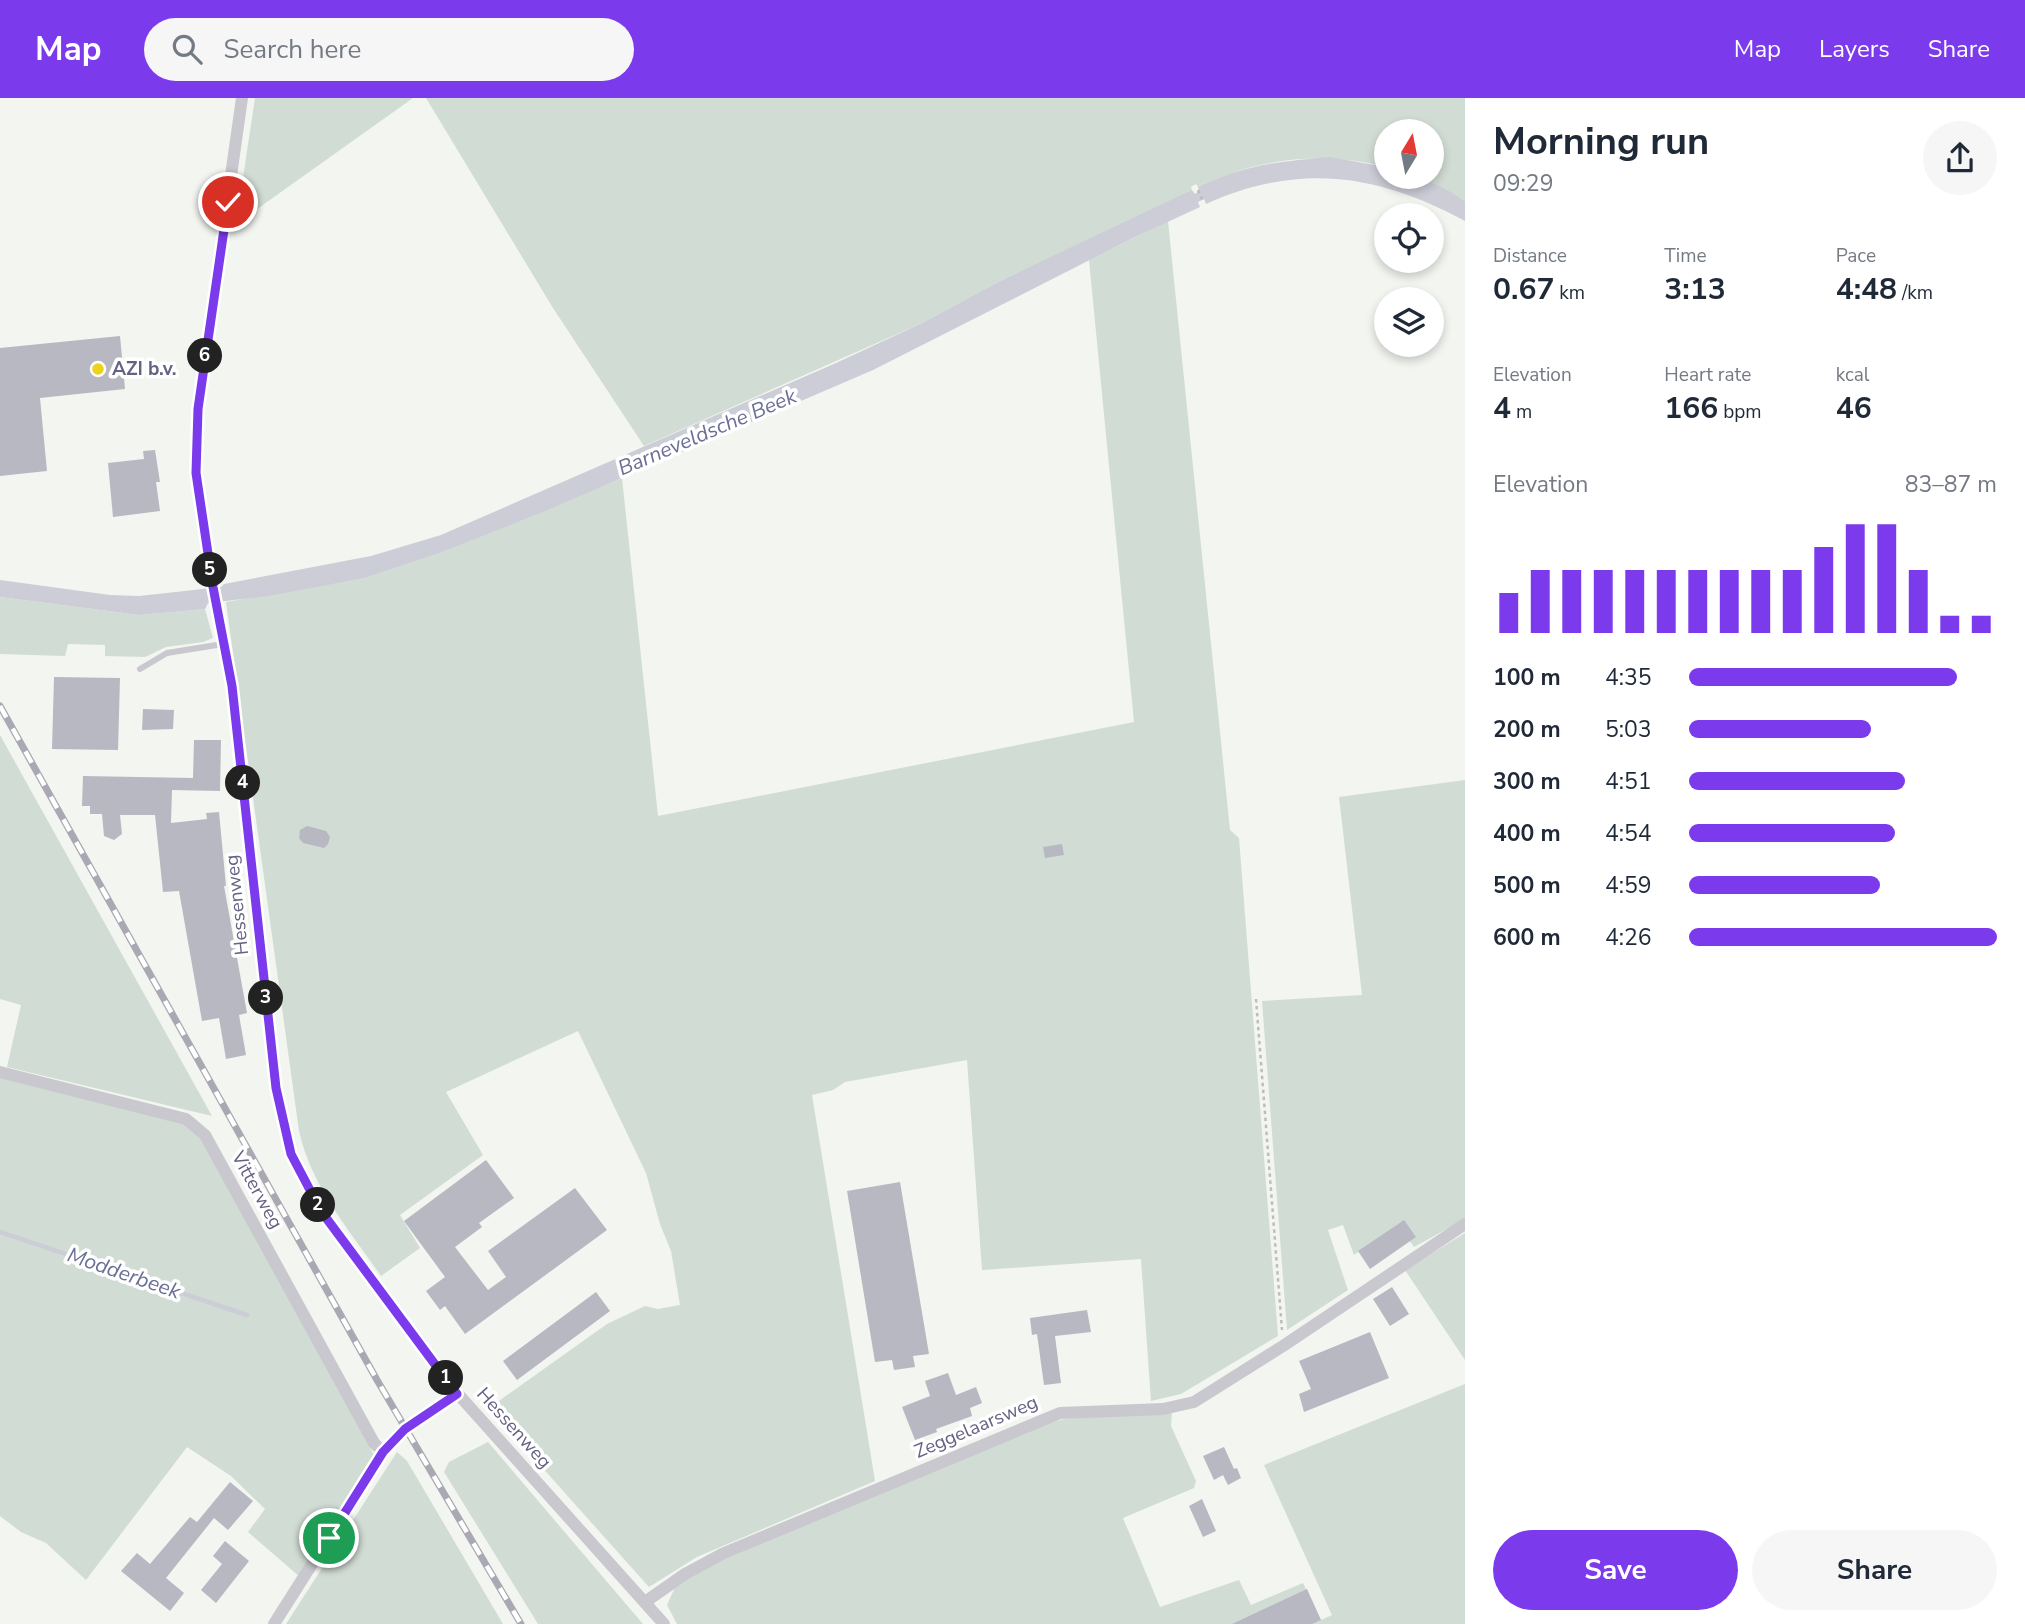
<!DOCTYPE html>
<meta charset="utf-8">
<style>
:root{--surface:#fff;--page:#f6f6f7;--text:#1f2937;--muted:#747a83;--accent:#7c3aed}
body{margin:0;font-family:"Nunito Sans",sans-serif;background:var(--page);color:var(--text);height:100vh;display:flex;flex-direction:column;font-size:26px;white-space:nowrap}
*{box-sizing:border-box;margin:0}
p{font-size:23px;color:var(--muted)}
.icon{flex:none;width:38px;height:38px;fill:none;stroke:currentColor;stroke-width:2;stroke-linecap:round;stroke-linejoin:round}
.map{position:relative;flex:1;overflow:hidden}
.panel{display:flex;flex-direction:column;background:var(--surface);width:560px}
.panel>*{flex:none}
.needle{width:46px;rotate:10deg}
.buttons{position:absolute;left:1374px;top:21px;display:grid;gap:14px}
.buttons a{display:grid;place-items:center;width:70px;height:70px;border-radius:50%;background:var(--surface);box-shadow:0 4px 10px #0003;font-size:35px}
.pin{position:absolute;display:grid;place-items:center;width:60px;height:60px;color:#fff;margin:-30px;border:4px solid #fff;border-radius:50%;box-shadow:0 2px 7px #0007}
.km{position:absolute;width:35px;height:35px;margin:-18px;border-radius:50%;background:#222;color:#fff;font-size:19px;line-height:35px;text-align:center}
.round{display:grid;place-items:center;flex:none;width:74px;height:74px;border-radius:37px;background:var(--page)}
.summary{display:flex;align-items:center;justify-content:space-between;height:119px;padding:0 28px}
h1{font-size:38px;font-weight:700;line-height:52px}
.figures{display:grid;grid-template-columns:repeat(3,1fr);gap:10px;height:119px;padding:7px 28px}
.figures div{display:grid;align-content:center}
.figures b{font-size:30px;font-weight:700}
.figures small{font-size:19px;font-weight:400}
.figures p{font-size:19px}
.chart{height:196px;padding:14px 28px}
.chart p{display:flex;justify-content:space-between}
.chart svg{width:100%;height:126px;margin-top:7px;stroke:var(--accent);stroke-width:6}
.cta{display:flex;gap:14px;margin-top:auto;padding:14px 28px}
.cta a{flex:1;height:80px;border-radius:42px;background:var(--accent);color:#fff;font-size:28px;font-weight:700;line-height:80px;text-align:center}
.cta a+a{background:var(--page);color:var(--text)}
ul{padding:0 28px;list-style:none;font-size:23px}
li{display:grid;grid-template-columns:112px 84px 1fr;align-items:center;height:52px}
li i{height:18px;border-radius:9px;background:var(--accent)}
header{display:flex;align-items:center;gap:42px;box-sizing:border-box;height:98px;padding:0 35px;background:var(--accent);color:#fff}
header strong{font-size:33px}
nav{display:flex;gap:38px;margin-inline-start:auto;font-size:24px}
.search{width:490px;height:63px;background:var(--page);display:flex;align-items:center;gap:18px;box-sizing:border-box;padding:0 24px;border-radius:38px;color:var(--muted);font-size:26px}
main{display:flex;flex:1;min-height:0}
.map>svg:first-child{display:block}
.green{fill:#d1dcd4}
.water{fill:#cccdd7}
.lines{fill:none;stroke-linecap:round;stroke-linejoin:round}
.stream{stroke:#cccdd7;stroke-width:4.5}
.building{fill:#b8b8c2}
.path{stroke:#bdbdc1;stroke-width:2.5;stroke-dasharray:3.5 3.5;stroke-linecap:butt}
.lane{stroke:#c9c8ce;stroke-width:6}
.street{stroke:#c9c8ce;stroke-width:12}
.rail-casing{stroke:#aaa9b3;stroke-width:7}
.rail{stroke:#fff;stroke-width:4.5;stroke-dasharray:13;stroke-linecap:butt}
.route-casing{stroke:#fff;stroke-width:14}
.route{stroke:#7c3aed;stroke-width:9}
.poi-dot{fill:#ecd319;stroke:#fff;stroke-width:2.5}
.labels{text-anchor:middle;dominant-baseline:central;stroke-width:7;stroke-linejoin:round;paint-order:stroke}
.poi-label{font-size:19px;font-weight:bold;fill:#656283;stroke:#fff;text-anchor:start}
.street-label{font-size:19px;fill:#656283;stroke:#fff}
.water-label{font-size:21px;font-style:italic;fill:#6b6f95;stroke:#fff}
</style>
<header>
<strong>Map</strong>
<div class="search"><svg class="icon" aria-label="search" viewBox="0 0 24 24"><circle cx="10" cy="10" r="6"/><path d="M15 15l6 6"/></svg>Search here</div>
<nav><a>Map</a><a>Layers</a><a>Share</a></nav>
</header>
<main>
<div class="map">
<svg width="1465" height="1526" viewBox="0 0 1465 1526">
<rect width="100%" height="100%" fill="#f2f5f0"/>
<!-- green -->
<g class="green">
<polygon points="255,0 413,0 236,126"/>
<path d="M426,0H1465V103L1418,79H1432V33H1386V69C1323,53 1256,60 1198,89L1196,86L1191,89L1192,92L1178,100L1002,182L922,225L644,348L553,210Z"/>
<path d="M1168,123L1230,732L1239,740L1278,1238L1181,1296L1151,1303L1141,1161L982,1172L967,962L845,984L833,992L812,997L875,1383L697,1459L649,1489L489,1310L607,1226L645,1208L658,1211L680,1207L671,1153L660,1126L646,1075L578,933L446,994L483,1057L400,1117L420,1150L381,1178C350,1133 311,1088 299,1033L226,504L365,480L440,455L622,380L658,718L1134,624L1089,162Z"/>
<polygon points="0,499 139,517 205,511 213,540 203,544 166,549 145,559 105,558 105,547 68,546 65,558 0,556"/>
<polygon points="0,637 212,1018 7,969 21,907 0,901"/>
<polygon points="1465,682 1465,1121 1414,1149 1398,1126 1354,1157 1343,1127 1328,1132 1348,1192 1287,1232 1262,903 1362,897 1339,699"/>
<polygon points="0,980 167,1021 189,1028 200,1037 296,1205 374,1357 300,1479 248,1434 265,1411 231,1378 187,1349 86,1482 46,1445 21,1434 0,1418"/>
<polygon points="1465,1135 1465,1262 1405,1172"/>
<polygon points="1465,1286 1465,1526 677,1526 667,1507 676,1487 697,1473 1042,1327 1064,1321 1172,1313 1171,1328 1196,1383 1194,1390 1123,1420 1160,1509 1239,1482 1251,1507 1303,1485 1321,1522 1332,1517 1264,1367"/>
<polygon points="488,1344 643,1526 538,1526 444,1374 449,1364"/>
<polygon points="397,1354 407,1363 503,1526 286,1526"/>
</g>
<!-- water -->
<path class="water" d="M1330,59L1386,69V79C1424,79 1433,83 1465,103V123C1378,76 1299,64 1206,106L1204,101L1198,104L1200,109L1133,140L873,272L552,410L440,455L365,480L268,498L208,505L205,511L139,517L0,499V482L110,497L139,498L221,489L224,486L371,458L441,437L836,265L922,225L1002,182L1192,92L1195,96L1199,93L1198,89C1245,66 1278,64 1330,59Z"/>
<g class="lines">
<!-- stream -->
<polyline class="stream" points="0,1134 247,1217"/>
</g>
<!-- building -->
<g class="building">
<polygon points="120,238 125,291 40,300 47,373 0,378 0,250"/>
<polygon points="155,352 160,384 156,384 160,413 113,419 108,365 144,361 143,353"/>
<polygon points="54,579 120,580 118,652 52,651"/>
<polygon points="143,611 174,612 173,631 142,632"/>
<polygon points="194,642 221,642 220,693 172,692 171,725 207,721 206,715 219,714 226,788 224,788 247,915 239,917 246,957 226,961 219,920 202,923 179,793 163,794 155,717 120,717 122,736 114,742 104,738 102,716 90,716 90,708 82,708 83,678 193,680"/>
<polygon points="307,728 326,733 330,739 328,746 324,750 303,745 299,740 300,732"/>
<polygon points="1062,746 1064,757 1045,760 1043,749"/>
<polygon points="486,1062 514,1100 479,1125 482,1129 455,1149 488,1192 506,1179 488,1153 575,1090 607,1132 465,1236 445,1208 440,1212 426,1193 445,1179 404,1123"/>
<polygon points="900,1084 929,1256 913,1258 915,1269 894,1272 892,1262 875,1264 847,1093"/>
<polygon points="1404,1122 1416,1139 1370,1171 1358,1153"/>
<polygon points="1392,1189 1409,1216 1390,1228 1373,1201"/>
<polygon points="596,1194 610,1213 517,1282 503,1263"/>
<polygon points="1087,1212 1091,1234 1055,1238 1061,1285 1044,1287 1037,1236 1032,1237 1030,1220"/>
<polygon points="1370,1234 1389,1280 1304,1314 1299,1296 1311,1291 1299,1263"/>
<polygon points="948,1275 956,1297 976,1289 982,1305 970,1310 972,1318 936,1331 937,1334 915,1342 902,1309 930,1298 925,1283"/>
<polygon points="1224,1349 1234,1371 1237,1370 1241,1380 1228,1387 1223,1377 1214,1382 1203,1358"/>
<polygon points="230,1384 253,1403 228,1432 214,1420 166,1480 184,1495 170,1513 121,1473 137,1455 150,1466 190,1419 197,1424"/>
<polygon points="1202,1401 1216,1433 1203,1439 1189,1408"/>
<polygon points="225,1443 249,1463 216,1505 201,1492 222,1466 213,1458"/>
<polygon points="1307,1491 1321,1522 1312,1526 1232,1526"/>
</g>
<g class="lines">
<!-- path -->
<g class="path">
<polyline points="1198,92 1203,103"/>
<polyline points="1256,901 1282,1232"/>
</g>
<!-- lane -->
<polyline class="lane" points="140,571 167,555 223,546"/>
<!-- street -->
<g class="street">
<polyline points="242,0 198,311 196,375 213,489 232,588 276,991 291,1056 321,1113 458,1296 664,1526"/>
<polyline points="0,974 186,1021 205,1037 374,1345 383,1354"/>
<polyline points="645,1504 685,1476 722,1456 1060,1315 1163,1311 1194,1304 1283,1248 1465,1126"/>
<polyline points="274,1526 383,1354 405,1331 458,1296"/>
</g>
<defs>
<polyline id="rail" points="0,608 377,1282 521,1526"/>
</defs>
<!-- rail casing -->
<use href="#rail" class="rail-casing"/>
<!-- rail -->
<use href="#rail" class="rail"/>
</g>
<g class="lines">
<defs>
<polyline id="route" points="228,104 198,311 196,375 213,489 232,588 276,990 291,1056 321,1113 457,1296 405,1331 383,1354 329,1440"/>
</defs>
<!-- route casing -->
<use href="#route" class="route-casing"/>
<!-- route -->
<use href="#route" class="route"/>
</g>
<!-- markers -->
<circle class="poi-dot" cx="98" cy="271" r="7"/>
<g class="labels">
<!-- poi labels -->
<g class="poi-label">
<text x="112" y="271">AZI b.v.</text>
</g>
<!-- street labels -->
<g class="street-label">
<text transform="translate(237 807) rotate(-96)">Hessenweg</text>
<text transform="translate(257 1092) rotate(61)">Vitterweg</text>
<text transform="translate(976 1329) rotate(-23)">Zeggelaarsweg</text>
<text transform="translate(514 1330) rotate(48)">Hessenweg</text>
</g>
<!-- water labels -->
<g class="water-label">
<text transform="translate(707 334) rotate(-23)">Barneveldsche Beek</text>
<text transform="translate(124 1175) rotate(19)">Modderbeek</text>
</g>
</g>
</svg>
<div class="buttons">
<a><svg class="needle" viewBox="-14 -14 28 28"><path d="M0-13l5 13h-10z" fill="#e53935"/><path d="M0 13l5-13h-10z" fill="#747a83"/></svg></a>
<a><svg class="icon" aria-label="locate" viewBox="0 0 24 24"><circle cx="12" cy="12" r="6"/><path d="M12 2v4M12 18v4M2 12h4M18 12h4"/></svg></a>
<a><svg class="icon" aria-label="layers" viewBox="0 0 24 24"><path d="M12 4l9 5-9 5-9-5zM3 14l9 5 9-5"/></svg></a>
</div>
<div class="pin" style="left:329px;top:1440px;background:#1e9e55"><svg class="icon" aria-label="arrive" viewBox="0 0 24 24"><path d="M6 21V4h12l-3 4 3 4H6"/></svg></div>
<div class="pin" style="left:228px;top:104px;background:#d93025"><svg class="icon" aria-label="check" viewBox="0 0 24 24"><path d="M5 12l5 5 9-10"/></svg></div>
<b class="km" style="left:446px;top:1280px">1</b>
<b class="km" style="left:318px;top:1107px">2</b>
<b class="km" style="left:266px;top:900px">3</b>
<b class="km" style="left:243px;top:685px">4</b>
<b class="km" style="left:210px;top:472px">5</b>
<b class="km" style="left:205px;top:258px">6</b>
</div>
<section class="panel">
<div class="summary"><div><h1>Morning run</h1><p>09:29</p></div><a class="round"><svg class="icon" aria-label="share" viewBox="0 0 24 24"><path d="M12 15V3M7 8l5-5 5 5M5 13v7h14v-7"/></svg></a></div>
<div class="figures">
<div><p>Distance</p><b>0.67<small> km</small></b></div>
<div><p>Time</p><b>3:13</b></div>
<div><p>Pace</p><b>4:48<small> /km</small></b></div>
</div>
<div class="figures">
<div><p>Elevation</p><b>4<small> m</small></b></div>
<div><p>Heart rate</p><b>166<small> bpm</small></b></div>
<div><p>kcal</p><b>46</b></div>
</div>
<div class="chart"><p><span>Elevation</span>83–87 m</p>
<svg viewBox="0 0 160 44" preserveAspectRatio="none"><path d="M5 44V30M15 44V22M25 44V22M35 44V22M45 44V22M55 44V22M65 44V22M75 44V22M85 44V22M95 44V22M105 44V14M115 44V6M125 44V6M135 44V22M145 44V38M155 44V38"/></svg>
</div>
<ul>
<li><b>100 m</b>4:35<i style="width:87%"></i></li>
<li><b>200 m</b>5:03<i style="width:59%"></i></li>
<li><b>300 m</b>4:51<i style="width:70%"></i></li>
<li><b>400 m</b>4:54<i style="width:67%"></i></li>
<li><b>500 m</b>4:59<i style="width:62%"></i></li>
<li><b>600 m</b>4:26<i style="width:100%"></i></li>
</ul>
<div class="cta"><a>Save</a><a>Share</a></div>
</section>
</main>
